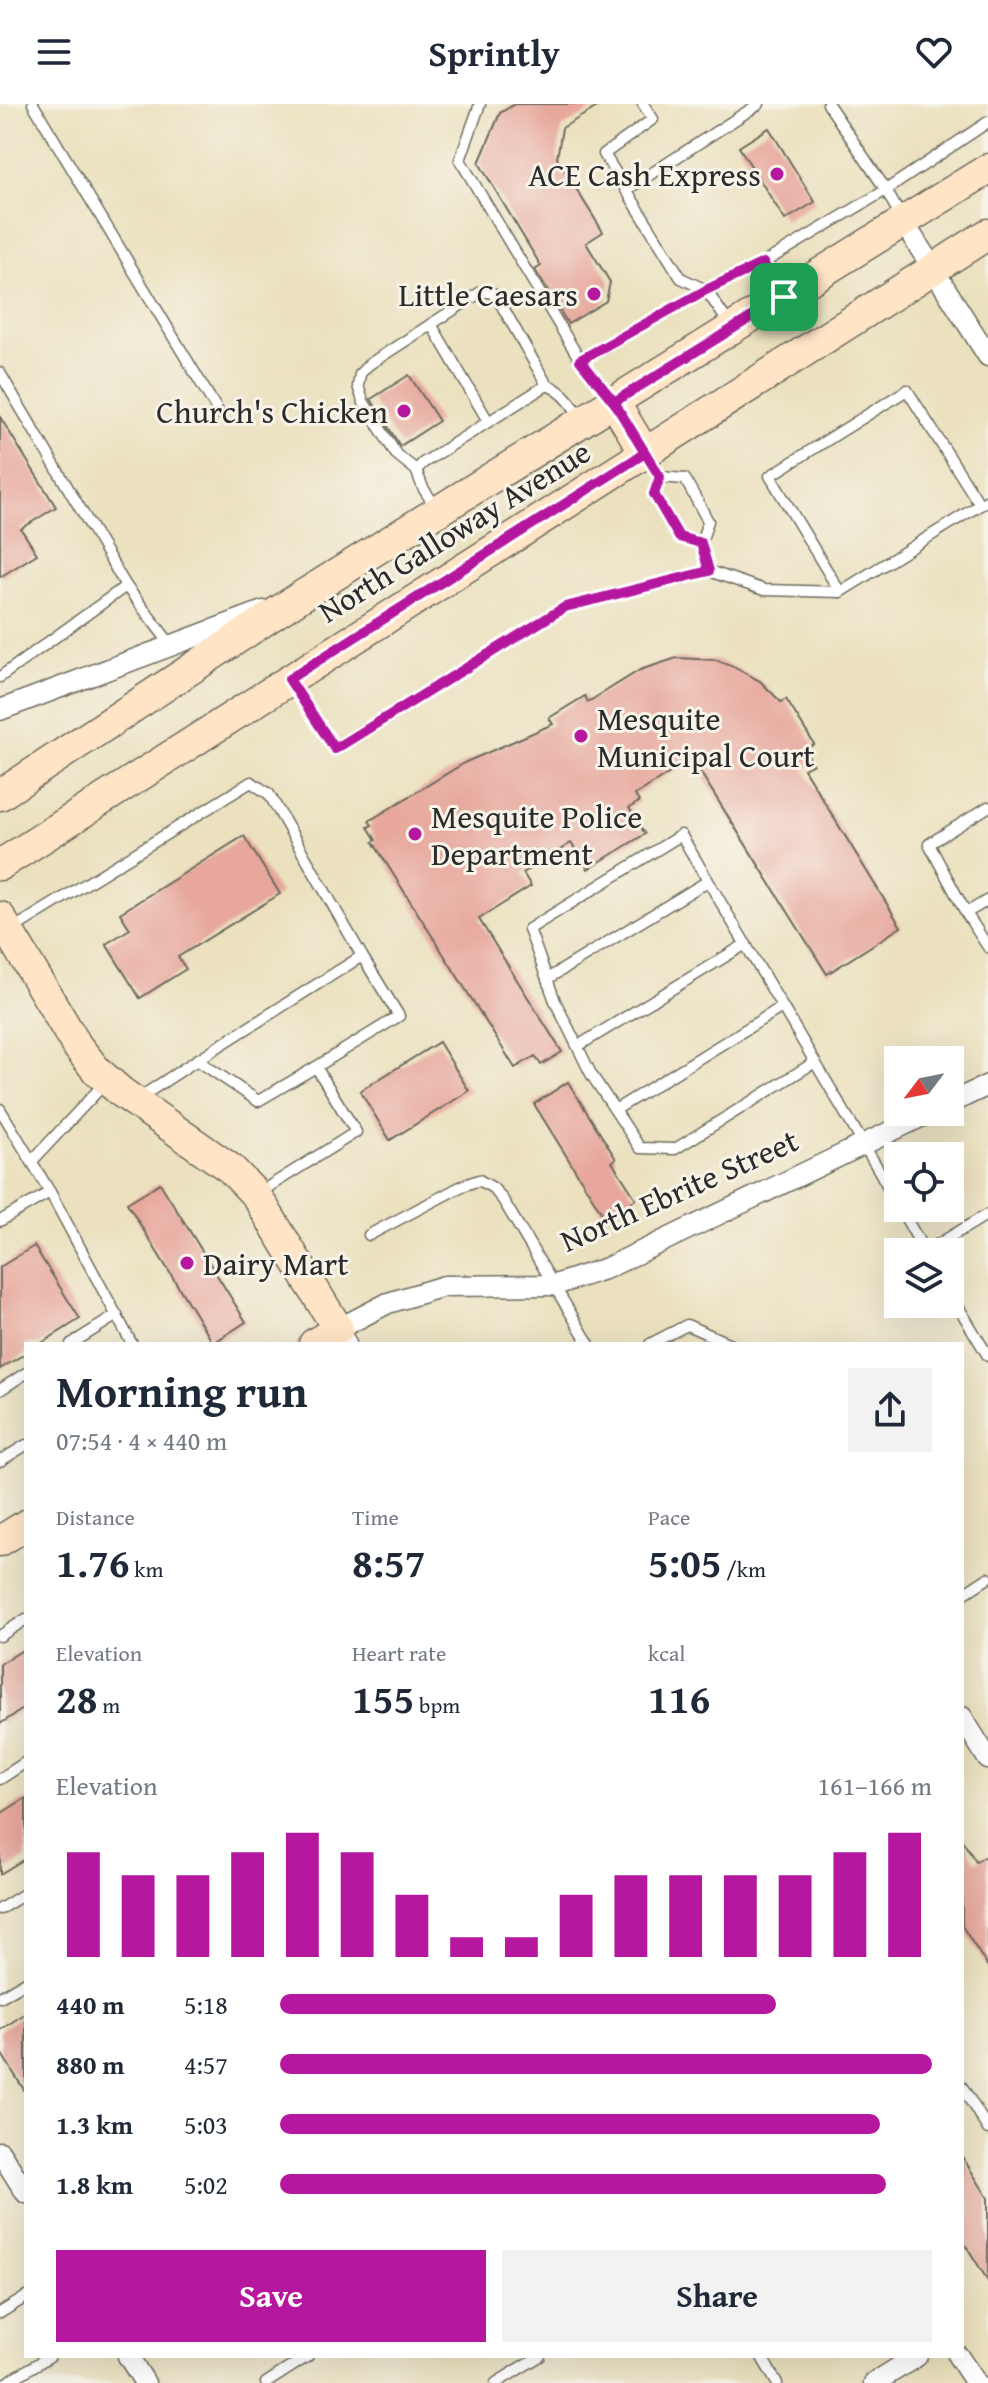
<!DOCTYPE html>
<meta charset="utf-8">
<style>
:root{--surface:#fff;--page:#f2f2f3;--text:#1f2937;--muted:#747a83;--accent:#b5179e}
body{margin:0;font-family:"Gentium Book Plus",serif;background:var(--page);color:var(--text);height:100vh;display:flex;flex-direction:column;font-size:30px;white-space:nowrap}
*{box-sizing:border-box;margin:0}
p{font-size:26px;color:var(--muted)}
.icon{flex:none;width:44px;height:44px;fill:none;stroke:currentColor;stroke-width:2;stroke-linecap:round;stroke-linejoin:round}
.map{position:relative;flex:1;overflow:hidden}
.drawer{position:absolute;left:24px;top:1238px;width:940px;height:1016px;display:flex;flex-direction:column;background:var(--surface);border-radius:0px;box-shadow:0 8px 32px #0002}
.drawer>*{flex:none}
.needle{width:52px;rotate:238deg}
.fabs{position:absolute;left:884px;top:942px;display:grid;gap:16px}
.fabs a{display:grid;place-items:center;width:80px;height:80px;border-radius:0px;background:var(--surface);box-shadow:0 8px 32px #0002;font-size:40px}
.pin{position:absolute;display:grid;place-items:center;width:68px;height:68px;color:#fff;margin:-34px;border-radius:16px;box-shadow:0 4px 12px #0006}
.round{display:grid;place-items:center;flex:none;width:84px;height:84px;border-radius:0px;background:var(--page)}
.headline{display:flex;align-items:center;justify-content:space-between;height:136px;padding:0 32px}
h1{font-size:44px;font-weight:800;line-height:60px}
.figures{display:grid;grid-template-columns:repeat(3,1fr);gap:12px;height:136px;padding:8px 32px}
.figures div{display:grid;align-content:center}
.figures b{font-size:40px;font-weight:800}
.figures small{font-size:22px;font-weight:400}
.figures p{font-size:22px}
.chart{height:224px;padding:16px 32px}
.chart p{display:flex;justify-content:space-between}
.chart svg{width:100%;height:144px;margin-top:8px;stroke:var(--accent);stroke-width:6}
.cta{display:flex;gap:16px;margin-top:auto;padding:16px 32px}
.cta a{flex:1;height:92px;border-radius:0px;background:var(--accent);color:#fff;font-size:32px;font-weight:800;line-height:92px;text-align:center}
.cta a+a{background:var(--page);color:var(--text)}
ul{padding:0 32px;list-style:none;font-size:26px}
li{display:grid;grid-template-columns:128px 96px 1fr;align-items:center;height:60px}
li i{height:20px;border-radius:10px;background:var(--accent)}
header{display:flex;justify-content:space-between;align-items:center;height:104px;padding:0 32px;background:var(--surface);font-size:36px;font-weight:800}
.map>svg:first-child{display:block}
.building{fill:#e7a79c}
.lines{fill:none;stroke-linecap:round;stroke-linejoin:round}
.lane-casing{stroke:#6e6b5f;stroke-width:13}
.street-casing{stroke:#6e6b5f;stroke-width:23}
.secondary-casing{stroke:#6e6b5f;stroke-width:33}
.lane{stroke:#fff;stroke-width:10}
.street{stroke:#fff;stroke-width:20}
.secondary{stroke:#ffe4c6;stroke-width:30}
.route-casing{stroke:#fff;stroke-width:16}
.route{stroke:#b5179e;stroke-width:10}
.poi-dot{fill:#b5179e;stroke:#f7f3e8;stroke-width:3}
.labels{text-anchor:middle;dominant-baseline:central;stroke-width:6;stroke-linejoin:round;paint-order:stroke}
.poi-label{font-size:32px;fill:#2b2b2b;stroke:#f7f3e8;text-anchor:end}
.street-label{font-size:32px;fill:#2b2b2b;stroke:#f7f3e8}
</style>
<header><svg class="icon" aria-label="menu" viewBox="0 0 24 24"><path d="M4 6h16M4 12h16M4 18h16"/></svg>Sprintly<svg class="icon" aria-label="heart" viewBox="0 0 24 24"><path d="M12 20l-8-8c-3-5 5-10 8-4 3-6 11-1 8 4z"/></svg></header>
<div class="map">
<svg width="988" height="2279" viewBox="0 0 988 2279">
<rect width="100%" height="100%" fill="#f7f3e8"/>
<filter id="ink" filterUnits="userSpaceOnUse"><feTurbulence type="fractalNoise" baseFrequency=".0125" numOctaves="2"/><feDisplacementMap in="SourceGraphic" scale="16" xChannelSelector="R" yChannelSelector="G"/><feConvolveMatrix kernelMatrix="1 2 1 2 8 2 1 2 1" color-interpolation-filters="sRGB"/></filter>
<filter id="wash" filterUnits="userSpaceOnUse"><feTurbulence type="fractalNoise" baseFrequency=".006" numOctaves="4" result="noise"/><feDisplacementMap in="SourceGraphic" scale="32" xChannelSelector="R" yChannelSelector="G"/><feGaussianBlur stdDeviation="1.8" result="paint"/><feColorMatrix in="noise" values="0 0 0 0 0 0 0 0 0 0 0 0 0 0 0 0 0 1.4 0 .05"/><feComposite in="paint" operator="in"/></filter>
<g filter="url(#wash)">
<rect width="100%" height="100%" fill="#ebe1bf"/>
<g id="blocks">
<!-- building -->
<g class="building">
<polygon points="515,0 602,0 562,24 557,54 603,128 586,139 610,178 606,197 568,220 535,166 541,162 479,59 500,9"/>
<polygon points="769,24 815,98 785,116 739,43"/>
<polygon points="409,271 439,317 400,342 371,295"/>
<polygon points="0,313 56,403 21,425 37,450 0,473"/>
<polygon points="677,554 716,556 734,563 760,577 781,598 786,595 814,640 805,646 813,660 804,665 901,823 827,870 692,655 635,691 639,698 629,704 645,730 588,765 571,739 523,769 531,782 479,815 562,948 541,961 535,952 515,964 373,738 376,736 368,723 372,721 369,717 466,658 553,620 549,614 585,592 588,598 640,566"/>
<polygon points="244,732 280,790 178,853 186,865 140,894 106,840 130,825 120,809"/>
<polygon points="439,938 469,987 390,1036 360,987"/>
<polygon points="568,978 616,1055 612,1058 636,1095 605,1114 534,1000"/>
<polygon points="160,1079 246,1218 213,1239 127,1099"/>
<polygon points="34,1142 80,1215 40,1240 26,1240 26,1249 0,1265 0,1163"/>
<polygon points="26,1544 26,1603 0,1620 0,1560"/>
<polygon points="26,1694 26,1754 0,1770 0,1710"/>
<polygon points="962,1736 976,1758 988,1751 988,1863 962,1822"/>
<polygon points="26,1909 26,1989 0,1947 0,1926"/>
<polygon points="962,2052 988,2094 988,2177 962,2135"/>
</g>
</g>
</g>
<g filter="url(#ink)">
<use href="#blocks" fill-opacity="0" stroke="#6e6b5f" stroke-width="2"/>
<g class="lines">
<defs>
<g id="lane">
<polyline points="33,0 219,309"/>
<polyline points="480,0 460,56 580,256"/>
<polyline points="643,0 653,15 604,50 681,174 706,186 730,221"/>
<polyline points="828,0 886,86 903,117"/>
<polyline points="626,86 759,0"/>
<polyline points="763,159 783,191"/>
<polyline points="431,220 488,317"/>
<polyline points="0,269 126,482"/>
<polyline points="611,294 580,256 706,186 763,159 886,86 988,18"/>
<polyline points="416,366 423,359 547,281"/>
<polygon points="660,373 685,375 708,417 701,439 679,433 654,390"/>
<path d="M437,405L423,384L416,366L396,350L363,297L358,282L360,270L368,261L481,188H491L498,195L547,281C564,287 572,301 582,315"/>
<polyline points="701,439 709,467"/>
<polyline points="840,488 770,372 907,286 980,401"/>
<polyline points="0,573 126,482 171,541"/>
<polyline points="290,577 335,645 565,503 709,467 764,486 840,488 988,396"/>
<polyline points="988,703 929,740 966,809 988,843"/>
<polyline points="966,809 988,796"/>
<polyline points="11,826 251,678 269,690 362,852"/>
<polyline points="547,875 708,777"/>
<polyline points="578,942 746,840"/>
<polyline points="197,956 362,852 399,912 316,963"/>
<polyline points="815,958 675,1045 640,1044 591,970 555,897 529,825 681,731 881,1070 898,1101"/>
<polyline points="139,994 197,956 258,997 316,963 356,1028 257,1090"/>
<polyline points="0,1005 50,1088 0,1117"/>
<polyline points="615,1006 782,903"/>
<polyline points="32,1057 104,980"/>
<polyline points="50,1088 132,1240"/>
<polyline points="900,1104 925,1148"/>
<polyline points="369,1131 462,1082 479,1076 493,1084 503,1096 589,1240"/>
<polyline points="925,1148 988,1110"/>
<polyline points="950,1189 988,1252"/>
<polyline points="71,1240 117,1211"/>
<polyline points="650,1240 687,1221 730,1240"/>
<polyline points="0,1286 26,1269"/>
<polyline points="0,1357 26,1341"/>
<polyline points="962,1491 988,1474"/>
<polyline points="0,1532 26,1515"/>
<polyline points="0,1675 26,1658"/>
<polyline points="0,1805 26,1789"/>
<polyline points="0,1893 26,1878"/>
<polyline points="962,1983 988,2025"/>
<polyline points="0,2209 26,2193"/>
<polyline points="761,2252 777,2279"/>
<polyline points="6,2279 50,2252"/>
<polyline points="266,2279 308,2252"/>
<polyline points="496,2279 540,2252"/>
</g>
<g id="street">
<polyline points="904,119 988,252"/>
<polyline points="0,606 263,507"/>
<polyline points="950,999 988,981"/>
<polyline points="346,1240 338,1225 388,1199 444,1182 555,1181 607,1164 931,1008"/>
<polyline points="962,1613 988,1655"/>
<polyline points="0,2048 26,2089"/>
<polyline points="128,2252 145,2279"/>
<polyline points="958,2252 976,2279"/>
<polyline points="874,2279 917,2252"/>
</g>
<g id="secondary">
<polyline points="614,298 645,349"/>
<polyline points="0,691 300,493 988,65"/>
<polyline points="0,761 988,130"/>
<polyline points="0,813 77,942 97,967 121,988 231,1065 256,1091 338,1225 314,1240"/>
<polyline points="0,1437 26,1421"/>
</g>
</defs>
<!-- lane casing -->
<use href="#lane" class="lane-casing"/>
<!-- street casing -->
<use href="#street" class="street-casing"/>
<!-- secondary casing -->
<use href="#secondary" class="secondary-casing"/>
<!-- lane -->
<use href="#lane" class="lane"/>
<!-- street -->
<use href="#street" class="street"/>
<!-- secondary -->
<use href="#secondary" class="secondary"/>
</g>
</g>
<g class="lines" filter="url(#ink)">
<defs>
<polyline id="route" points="784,193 614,298 645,349 289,575 335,645 565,503 709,467 701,439 679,433 654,390 660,373 614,298 580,256 706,186 763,159 784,193"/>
</defs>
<!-- route casing -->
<use href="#route" class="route-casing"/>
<!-- route -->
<use href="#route" class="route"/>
</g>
<!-- markers -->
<g class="poi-dot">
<circle cx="777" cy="70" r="8"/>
<circle cx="594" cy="190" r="8"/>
<circle cx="404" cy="307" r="8"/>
<circle cx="581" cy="632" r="8"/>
<circle cx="415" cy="730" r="8"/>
<circle cx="187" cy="1159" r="8"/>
</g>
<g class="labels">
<!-- poi labels -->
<g class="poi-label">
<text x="761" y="70">ACE Cash Express</text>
<text x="578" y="190">Little Caesars</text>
<text x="388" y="307">Church's Chicken</text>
<text x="597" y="614" text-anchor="start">Mesquite<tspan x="597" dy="37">Municipal Court</tspan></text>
<text x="431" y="712" text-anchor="start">Mesquite Police<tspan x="431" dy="37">Department</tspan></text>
<text x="203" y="1159" text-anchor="start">Dairy Mart</text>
</g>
<!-- street labels -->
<g class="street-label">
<text transform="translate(454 427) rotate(-32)">North Galloway Avenue</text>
<text transform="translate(679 1086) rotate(-24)">North Ebrite Street</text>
</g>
</g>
</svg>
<div class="fabs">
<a><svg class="needle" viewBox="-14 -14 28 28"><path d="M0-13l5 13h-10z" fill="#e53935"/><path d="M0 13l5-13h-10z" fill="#747a83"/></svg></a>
<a><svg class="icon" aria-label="locate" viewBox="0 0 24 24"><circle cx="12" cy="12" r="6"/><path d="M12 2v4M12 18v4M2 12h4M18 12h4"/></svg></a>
<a><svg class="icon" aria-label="layers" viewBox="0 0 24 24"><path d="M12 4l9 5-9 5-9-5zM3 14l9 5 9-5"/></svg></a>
</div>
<div class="pin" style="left:784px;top:193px;background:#1e9e55"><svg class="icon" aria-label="arrive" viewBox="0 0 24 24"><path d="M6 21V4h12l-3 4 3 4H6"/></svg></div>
<section class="drawer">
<div class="headline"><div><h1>Morning run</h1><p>07:54 · 4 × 440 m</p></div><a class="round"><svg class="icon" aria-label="share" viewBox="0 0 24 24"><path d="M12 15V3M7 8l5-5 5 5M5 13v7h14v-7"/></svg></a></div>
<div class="figures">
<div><p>Distance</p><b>1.76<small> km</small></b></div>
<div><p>Time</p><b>8:57</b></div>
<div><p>Pace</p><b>5:05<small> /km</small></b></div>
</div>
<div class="figures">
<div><p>Elevation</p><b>28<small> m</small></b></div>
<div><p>Heart rate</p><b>155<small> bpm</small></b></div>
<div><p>kcal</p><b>116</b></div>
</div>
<div class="chart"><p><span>Elevation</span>161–166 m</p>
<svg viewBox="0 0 160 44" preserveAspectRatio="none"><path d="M5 44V12M15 44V19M25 44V19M35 44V12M45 44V6M55 44V12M65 44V25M75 44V38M85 44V38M95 44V25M105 44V19M115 44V19M125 44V19M135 44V19M145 44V12M155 44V6"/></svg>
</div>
<ul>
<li><b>440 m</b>5:18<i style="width:76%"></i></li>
<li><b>880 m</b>4:57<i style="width:100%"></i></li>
<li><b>1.3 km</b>5:03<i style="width:92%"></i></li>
<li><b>1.8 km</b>5:02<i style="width:93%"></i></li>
</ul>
<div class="cta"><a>Save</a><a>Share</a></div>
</section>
</div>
